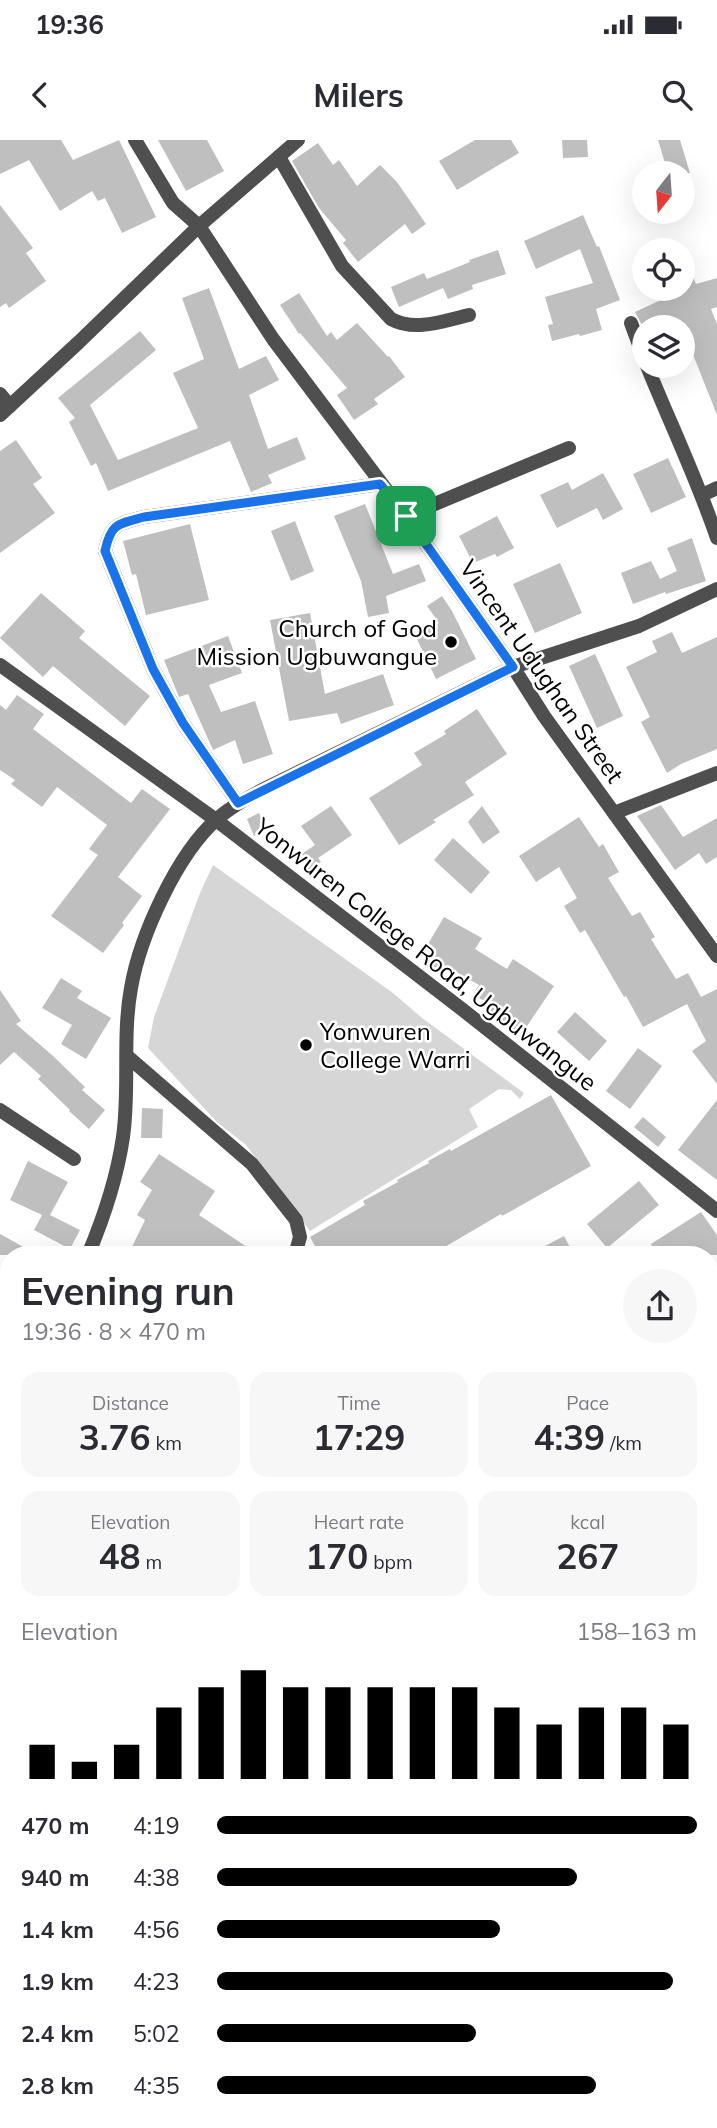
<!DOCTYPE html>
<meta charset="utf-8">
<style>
:root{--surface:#fff;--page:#f7f7f7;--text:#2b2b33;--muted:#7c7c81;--accent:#000}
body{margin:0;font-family:Mulish,sans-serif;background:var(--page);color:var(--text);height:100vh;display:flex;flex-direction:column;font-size:26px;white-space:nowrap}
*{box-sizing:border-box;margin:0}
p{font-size:23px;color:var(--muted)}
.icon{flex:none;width:38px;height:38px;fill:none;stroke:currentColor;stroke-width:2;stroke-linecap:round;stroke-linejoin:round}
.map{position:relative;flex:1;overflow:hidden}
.sheet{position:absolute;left:0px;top:1106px;width:718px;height:882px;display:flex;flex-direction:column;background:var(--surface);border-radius:28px 28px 0 0;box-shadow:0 7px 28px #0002}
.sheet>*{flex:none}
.needle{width:46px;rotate:197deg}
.tools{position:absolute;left:632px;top:21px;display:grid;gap:14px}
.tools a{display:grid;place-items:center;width:63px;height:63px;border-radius:50%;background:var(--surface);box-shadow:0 7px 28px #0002;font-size:35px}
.pin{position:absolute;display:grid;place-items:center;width:60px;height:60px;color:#fff;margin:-30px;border-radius:14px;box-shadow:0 4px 10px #0006}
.round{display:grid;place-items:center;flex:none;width:74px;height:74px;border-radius:37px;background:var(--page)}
.head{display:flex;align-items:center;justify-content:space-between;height:119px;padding:0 21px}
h1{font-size:38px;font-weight:700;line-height:52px}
.stats{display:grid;grid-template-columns:repeat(3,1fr);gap:10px;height:119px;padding:7px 21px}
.stats div{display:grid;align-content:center;border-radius:18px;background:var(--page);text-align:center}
.stats b{font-size:35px;font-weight:700}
.stats small{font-size:19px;font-weight:400}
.stats p{font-size:19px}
.chart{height:196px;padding:14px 21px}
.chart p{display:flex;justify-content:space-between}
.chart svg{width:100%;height:126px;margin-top:7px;stroke:var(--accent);stroke-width:6}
ul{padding:0 21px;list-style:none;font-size:23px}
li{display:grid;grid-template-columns:112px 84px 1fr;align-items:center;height:52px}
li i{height:18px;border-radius:9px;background:var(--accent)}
.status{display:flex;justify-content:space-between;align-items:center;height:49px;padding:0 35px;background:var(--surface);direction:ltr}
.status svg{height:19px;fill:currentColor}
header{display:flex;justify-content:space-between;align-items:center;height:91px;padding:0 21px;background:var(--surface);font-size:32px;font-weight:700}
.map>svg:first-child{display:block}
.green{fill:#d6d6d6}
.building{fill:#bfbfbf}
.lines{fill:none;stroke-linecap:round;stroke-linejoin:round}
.lane{stroke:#4f4f4f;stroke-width:7}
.street{stroke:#4f4f4f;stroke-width:14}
.route-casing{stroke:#fff;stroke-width:14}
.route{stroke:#1a73e8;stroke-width:9}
.poi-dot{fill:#000;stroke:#fff;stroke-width:2.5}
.labels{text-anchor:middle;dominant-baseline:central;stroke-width:5;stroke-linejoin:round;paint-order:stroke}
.poi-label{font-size:24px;fill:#000;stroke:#fff;text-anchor:end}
.street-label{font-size:24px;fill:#000;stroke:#fff}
</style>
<div class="status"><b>19:36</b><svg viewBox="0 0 49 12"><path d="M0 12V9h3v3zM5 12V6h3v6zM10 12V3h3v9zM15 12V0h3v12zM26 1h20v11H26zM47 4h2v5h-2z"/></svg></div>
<header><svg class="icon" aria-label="back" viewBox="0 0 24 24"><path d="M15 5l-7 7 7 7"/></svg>Milers<svg class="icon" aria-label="search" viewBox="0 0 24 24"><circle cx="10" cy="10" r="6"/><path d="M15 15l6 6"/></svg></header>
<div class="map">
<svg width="717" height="1988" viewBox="0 0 717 1988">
<rect width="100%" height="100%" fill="#fff"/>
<!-- green -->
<polygon class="green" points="213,725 393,853 422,878 524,953 520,959 511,950 499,949 469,969 478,987 310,1091 246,1005 218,983 148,908 154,877 200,753"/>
<!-- building -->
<g class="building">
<polygon points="0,0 61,0 73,20 119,0 156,77 122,93 105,58 98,61 92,51 60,71 29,20 0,34"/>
<polygon points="158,0 207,0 224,31 186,51"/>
<polygon points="475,0 511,0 519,13 457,50 439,21"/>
<polygon points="562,0 587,0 588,17 563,18"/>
<polygon points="658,0 680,0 690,33 668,33"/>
<polygon points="318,3 333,25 339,20 357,46 380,25 397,42 426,84 412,94 405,84 358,122 343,103 346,100 319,68 292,21"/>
<polygon points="0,65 33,108 26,113 46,141 9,168 6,163 0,167"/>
<polygon points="583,75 597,107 599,106 620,160 596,169 602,190 580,196 579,194 552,201 548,185 553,184 545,157 593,143 580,109 536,129 524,101"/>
<polygon points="498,110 506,134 472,145 473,149 448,159 443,148 399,167 391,147 424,133 427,139 470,122 469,120"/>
<polygon points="682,111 696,144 717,138 717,167 711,169 717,184 717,275 682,187 643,187 635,172 682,150"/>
<polygon points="209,148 239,229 266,216 279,240 249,255 268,309 297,297 306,319 268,335 272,343 251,352 230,301 108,351 96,323 91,326 69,282 75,278 58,258 140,191 156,210 90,265 118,320 198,288 173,233 204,219 182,158"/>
<polygon points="299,153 327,196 331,192 337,200 357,183 388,217 389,216 405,237 374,259 378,264 354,280 337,255 347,248 300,193 299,194 280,165"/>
<polygon points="16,300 42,338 33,344 55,373 0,413 0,311"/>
<polygon points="668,318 686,357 651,373 633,334"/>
<polygon points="603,333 623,369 603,380 597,368 557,388 540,355 568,342 572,350"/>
<polygon points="365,364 393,434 419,424 426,441 386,456 389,473 368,477 361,441 334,376"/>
<polygon points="497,376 514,408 497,417 495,414 473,423 459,396"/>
<polygon points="295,381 314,431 291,441 271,391"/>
<polygon points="190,384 209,460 146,475 136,434 132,435 123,401"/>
<polygon points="692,398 706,441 666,454 665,452 633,464 621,433 651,421 660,439 677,431 667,408"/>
<polygon points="560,423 582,473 535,493 513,444"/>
<polygon points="41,453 85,491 79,498 150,556 125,586 53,526 43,537 0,498"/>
<polygon points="442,456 452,471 476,519 436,539 415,495 439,483 427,466"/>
<polygon points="310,473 325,554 383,534 394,565 341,584 337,573 289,581 270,480"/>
<polygon points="672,492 682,513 717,497 717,609 681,624 667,633 641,582 650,577 626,527 657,512 652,501"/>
<polygon points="228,496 242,533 209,545 221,572 255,561 273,614 243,624 235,600 213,610 188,554 179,557 164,520"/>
<polygon points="595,514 623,576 597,588 569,526"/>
<polygon points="17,555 44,574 33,589 131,663 142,649 170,669 118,737 142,756 122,783 124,785 103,813 51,776 98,715 89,709 107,685 57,647 42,667 11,644 15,640 0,630 0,565 6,570"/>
<polygon points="477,569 507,614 465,642 474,655 433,680 436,682 399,705 369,658 422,625 414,613 446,594 444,591"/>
<polygon points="661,665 683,697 717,678 717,717 706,724 699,713 675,730 637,676"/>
<polygon points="331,666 352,695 318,718 321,722 309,730 299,716 315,705 301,686"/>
<polygon points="482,666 500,692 483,704 468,682"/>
<polygon points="259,673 267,690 254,696 247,679"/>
<polygon points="579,677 599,707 603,704 619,732 608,738 632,776 640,772 655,797 651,799 676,839 688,833 701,857 717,849 717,944 692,911 706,901 687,864 643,887 626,856 624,857 585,790 580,793 564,766 577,758 559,727 536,742 519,716"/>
<polygon points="453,698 490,732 471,754 434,720"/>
<polygon points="444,777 482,798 475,809 507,829 513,819 554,846 521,895 486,872 490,865 473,854 479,845 446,826 441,835 426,827 436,809 428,804"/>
<polygon points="61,838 82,851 77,858 111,878 86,919 61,904 72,885 42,868"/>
<polygon points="0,850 21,881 16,884 53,916 85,947 82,950 105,970 89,989 69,971 70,970 38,939 41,936 14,912 0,925"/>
<polygon points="575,872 607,901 589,921 557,892"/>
<polygon points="638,908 662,926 630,969 606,951"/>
<polygon points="551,955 591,1026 502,1076 501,1074 431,1115 320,1115 310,1097 365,1065 363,1061 398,1042 397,1040 429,1023 428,1021 450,1009 451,1011"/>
<polygon points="717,960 717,1040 678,1010"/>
<polygon points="142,968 163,969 162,998 141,998"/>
<polygon points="643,977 666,997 658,1007 634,987"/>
<polygon points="159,1014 215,1051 199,1075 259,1115 128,1115 145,1080 137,1075 152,1050 140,1042"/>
<polygon points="28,1021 68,1042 50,1075 80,1090 70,1109 34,1090 42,1075 10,1060"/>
<polygon points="639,1041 659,1065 607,1108 587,1084"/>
<polygon points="701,1072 717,1095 717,1115 657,1115 651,1104"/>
<polygon points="0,1094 38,1115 0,1115"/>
<polygon points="564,1096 574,1115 528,1115"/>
</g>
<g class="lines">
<!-- lane -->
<g class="lane">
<polyline points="46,1988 51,1979"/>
<polyline points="100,1988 101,1979"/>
</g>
<!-- street -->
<g class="street">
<polyline points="135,0 173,63 199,86 273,199 406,376 513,527 544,576 717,816"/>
<path d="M279,17L342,126L391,179C415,192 443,181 469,175"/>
<polyline points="631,183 644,218"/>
<path d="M647,226C670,283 697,339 717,398"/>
<polyline points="0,254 10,266"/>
<polyline points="0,275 79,202 199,86 298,0"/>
<polyline points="702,355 717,348"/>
<polyline points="406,376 569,308"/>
<polyline points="0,525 216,680 463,870 717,1071"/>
<path d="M238,663L183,583L153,529L105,411C111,383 118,384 144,377L380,344"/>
<polyline points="614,673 717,633"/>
<polyline points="127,916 252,1024 296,1080 300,1097 295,1115"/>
<polyline points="0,970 74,1019"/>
<path d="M88,1115C104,1077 117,1038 123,997C130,948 122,897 131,848C140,796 177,714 217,679C232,666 249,657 266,648L513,527L639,486L717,449"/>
<polyline points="709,1183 717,1177"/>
<polyline points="709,1255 717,1269"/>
<polyline points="0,1267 9,1253"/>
<polyline points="709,1378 717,1373"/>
<polyline points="709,1575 717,1589"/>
<polyline points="9,1624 9,1634"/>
<polyline points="0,1712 9,1697"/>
<polyline points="0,1774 9,1779"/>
<polyline points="236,1988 239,1979"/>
</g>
</g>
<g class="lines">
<defs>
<path id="route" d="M380,344L406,376L513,527L238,663L183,583L153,529L105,411C111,383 118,384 144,377Z"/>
</defs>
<!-- route casing -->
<use href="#route" class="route-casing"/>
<!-- route -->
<use href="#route" class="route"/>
</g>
<!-- markers -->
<g class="poi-dot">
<circle cx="451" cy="502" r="7"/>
<circle cx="306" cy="905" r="7"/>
</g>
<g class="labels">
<!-- poi labels -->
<g class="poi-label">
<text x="437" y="488">Church of God<tspan x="437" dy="28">Mission Ugbuwangue</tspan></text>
<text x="320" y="891" text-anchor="start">Yonwuren<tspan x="320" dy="28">College Warri</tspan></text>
</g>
<!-- street labels -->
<g class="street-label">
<text transform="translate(542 531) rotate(55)">Vincent Udughan Street</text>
<text transform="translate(426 814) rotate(38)">Yonwuren College Road, Ugbuwangue</text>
</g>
</g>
</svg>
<div class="tools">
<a><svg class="needle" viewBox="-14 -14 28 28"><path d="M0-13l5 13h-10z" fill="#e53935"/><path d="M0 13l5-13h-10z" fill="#7c7c81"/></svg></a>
<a><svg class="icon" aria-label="locate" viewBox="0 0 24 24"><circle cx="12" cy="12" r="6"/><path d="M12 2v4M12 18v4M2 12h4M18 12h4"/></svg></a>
<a><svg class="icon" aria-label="layers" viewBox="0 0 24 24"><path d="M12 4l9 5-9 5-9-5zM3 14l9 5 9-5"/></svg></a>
</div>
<div class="pin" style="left:406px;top:376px;background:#1e9e55"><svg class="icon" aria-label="arrive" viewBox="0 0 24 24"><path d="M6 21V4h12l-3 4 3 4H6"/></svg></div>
<section class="sheet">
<div class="head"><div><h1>Evening run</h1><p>19:36 · 8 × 470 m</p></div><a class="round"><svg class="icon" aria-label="share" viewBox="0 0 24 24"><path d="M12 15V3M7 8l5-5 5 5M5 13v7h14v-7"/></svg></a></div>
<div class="stats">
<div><p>Distance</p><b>3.76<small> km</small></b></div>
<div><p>Time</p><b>17:29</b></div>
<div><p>Pace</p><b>4:39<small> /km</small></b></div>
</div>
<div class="stats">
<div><p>Elevation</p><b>48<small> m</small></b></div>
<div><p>Heart rate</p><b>170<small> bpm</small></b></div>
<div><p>kcal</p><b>267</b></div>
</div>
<div class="chart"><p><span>Elevation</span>158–163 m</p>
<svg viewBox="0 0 160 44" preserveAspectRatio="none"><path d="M5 44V32M15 44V38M25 44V32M35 44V19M45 44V12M55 44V6M65 44V12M75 44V12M85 44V12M95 44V12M105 44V12M115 44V19M125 44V25M135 44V19M145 44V19M155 44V25"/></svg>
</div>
<ul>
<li><b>470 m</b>4:19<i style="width:100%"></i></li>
<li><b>940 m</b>4:38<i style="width:75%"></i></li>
<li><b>1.4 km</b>4:56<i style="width:59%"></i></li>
<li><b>1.9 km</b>4:23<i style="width:95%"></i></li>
<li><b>2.4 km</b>5:02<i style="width:54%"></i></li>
<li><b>2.8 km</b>4:35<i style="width:79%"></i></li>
</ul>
</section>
</div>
